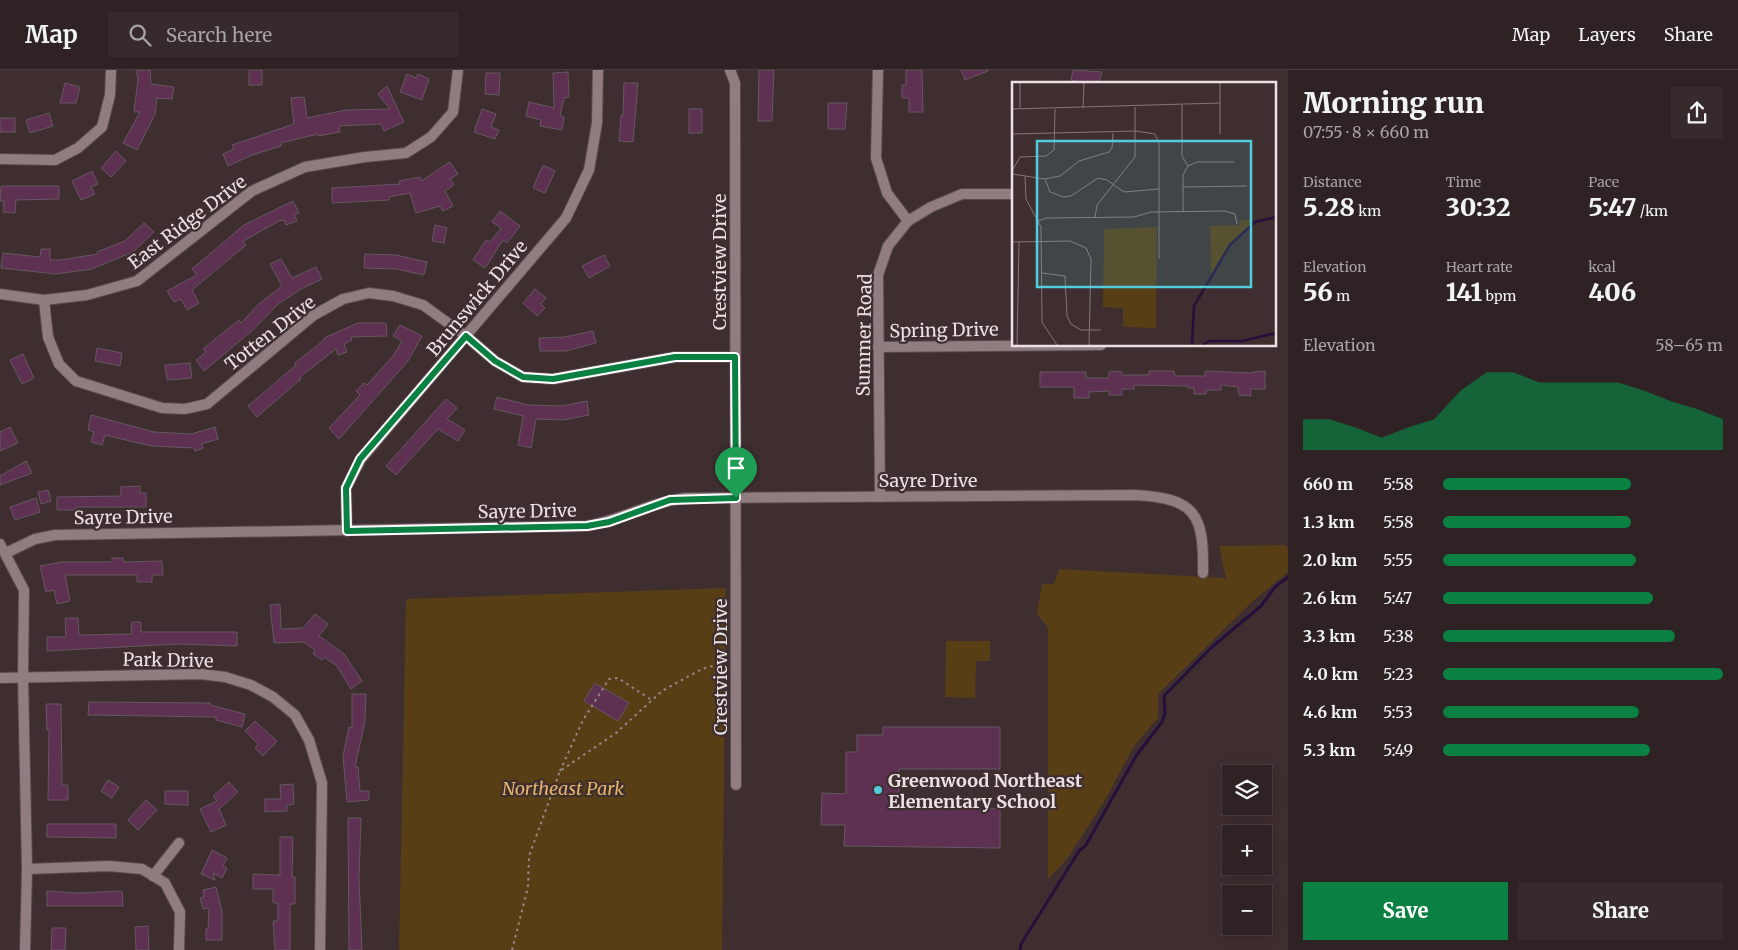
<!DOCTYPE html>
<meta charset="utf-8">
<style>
:root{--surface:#2e2224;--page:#362a2c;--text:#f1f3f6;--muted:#a7a4a6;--line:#493f41;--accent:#0b8043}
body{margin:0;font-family:Merriweather,serif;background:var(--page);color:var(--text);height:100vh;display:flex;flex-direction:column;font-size:19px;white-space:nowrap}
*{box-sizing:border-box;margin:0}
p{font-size:16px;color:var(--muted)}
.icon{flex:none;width:28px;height:28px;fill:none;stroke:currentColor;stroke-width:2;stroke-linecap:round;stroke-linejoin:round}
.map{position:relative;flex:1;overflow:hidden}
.drawer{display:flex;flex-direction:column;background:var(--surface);width:450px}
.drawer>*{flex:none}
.fabs{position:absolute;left:1222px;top:695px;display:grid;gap:10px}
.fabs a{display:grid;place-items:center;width:50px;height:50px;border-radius:0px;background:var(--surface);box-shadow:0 2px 12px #0003,0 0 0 1px var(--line);font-size:25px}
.pin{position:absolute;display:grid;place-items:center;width:42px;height:42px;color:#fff;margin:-51px -21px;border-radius:50% 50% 50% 0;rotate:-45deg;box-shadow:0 0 5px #0007}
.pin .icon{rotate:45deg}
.round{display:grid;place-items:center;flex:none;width:52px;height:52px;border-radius:0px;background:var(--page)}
.overview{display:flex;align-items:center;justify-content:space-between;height:85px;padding:0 15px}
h1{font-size:28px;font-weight:800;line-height:38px}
.figures{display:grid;grid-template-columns:repeat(3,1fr);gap:8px;height:85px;padding:5px 15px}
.figures div{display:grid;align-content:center}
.figures b{font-size:25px;font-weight:800}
.figures small{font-size:14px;font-weight:400}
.figures p{font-size:14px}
.chart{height:140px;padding:10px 15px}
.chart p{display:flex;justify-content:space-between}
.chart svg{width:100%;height:90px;margin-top:5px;fill:var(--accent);opacity:.7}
.button{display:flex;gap:10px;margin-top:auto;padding:10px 15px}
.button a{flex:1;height:58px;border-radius:0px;background:var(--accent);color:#fff;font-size:20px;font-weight:800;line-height:58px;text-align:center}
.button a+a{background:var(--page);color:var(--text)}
ul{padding:0 15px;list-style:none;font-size:16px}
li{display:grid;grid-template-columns:80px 60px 1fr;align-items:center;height:38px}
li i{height:12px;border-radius:6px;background:var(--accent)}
header{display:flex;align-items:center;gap:30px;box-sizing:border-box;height:70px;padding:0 25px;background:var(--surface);border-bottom:1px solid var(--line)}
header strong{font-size:24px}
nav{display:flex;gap:28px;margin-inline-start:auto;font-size:18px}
.search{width:350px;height:45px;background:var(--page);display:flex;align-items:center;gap:12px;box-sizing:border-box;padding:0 18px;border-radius:0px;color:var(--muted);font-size:19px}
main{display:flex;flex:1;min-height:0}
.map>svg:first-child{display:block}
.green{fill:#583e15}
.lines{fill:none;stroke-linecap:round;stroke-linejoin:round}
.stream{stroke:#26103b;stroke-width:3}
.building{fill:#5e3152;stroke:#665761}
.minor-casing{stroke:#594b4d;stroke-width:12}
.path{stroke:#97898b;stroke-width:2;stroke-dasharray:2.5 4;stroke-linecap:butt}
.minor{stroke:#917d7f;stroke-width:10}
.route-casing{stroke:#fff;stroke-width:10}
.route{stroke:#0b8043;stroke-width:6}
.poi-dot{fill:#53cbda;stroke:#3e2e30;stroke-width:2}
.labels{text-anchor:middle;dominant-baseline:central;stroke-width:4.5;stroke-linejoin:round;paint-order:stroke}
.street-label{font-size:18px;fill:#ece1e2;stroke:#3e2e30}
.poi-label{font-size:18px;font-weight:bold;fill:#ece1e2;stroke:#3e2e30;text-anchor:start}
.park-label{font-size:18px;font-style:italic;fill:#e7b56a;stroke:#3e2e30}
.inset-river{fill:none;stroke:#26103b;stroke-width:2.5}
.inset-road{fill:none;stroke:#847677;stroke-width:1}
.view{fill:#53cbda;fill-opacity:0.15;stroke:#53cbda;stroke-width:2.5}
.inset-edge{fill:none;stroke:#ece1e2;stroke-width:2.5}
</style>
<header>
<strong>Map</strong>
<div class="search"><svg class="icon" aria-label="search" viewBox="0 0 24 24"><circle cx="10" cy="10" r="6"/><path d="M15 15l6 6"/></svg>Search here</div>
<nav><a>Map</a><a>Layers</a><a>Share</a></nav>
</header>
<main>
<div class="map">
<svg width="1288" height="880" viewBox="0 0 1288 880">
<rect width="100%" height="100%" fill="#3e2e30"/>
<!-- green -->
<g class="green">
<polygon points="1285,475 1288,479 1288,502 1253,531 1158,624 1158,648 1134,676 1105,730 1067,789 1048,809 1048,557 1037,544 1042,514 1054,514 1059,499 1226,508 1219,476"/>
<polygon points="726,518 722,880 399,880 406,529"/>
<polygon points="946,571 990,571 990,591 976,591 975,628 945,627"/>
</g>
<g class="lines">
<!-- stream -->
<polyline class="stream" points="1020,880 1021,874 1079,781 1086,775 1136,686 1162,652 1165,643 1164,626 1212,577 1261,536 1276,516 1288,507"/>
</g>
<!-- building -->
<g class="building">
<polygon points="136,0 150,0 151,14 174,17 172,29 157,28 155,44 137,80 123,73 140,42 134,42 138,9"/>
<rect x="249" y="0" width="13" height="15"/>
<polygon points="759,0 774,0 772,51 758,51"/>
<polygon points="906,0 922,0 923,42 909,42 909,28 902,28 902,15 906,15"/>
<polygon points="961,0 988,0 988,1 965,10"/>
<polygon points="1073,0 1102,2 1098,14 1086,14 1071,10"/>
<polygon points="568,2 569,27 564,28 560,46 564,47 562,60 540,56 541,50 526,46 529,32 554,38 553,3"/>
<polygon points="486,3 500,3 499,25 485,24"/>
<polygon points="407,4 416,8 418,4 429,9 422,30 400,22"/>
<polygon points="65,13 80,17 76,33 60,33"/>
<polygon points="624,13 638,13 633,72 619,71 621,45 623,46"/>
<polygon points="387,16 404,52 384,61 381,54 339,56 340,62 318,66 318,64 281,73 281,76 252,85 228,96 223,84 234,79 232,75 294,54 291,28 304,27 307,48 346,40 390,39 378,24"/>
<polygon points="828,33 847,33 845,59 828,59"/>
<polygon points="482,39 496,44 491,57 499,60 495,69 474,62"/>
<rect x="689" y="39" width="13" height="24"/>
<polygon points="49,43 53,56 30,63 26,50"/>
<rect x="0" y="48" width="15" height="14"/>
<polygon points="116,81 126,91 111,107 101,98"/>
<polygon points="450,92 458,104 450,109 454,115 445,121 453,136 443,141 440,136 416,143 410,123 389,127 389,130 332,133 332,118 400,114 399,111 420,107 421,111"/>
<polygon points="543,95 555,101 545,123 533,118"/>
<polygon points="92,101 98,114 91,117 95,124 81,130 72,111"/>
<polygon points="1,116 59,116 59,129 16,130 15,143 3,142 4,131 0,131"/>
<polygon points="293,131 299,143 294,145 297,151 286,155 284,150 279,151 243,171 246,175 192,220 199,233 187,240 181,229 174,232 167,221 197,205 192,199 244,155"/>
<polygon points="500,141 520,156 507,173 503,170 485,198 473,190 486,170 490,172 501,158 492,152"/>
<polygon points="144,153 154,162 133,182 92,199 56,204 1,198 3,183 40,187 41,179 50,179 50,190 60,190 98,184 97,182 125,171"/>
<polygon points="435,155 447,158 444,173 432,171"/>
<polygon points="365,184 396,185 427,192 424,205 396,199 364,198"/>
<polygon points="604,185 610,196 589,208 582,196"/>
<polygon points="281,189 292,208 316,197 322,209 301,219 278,234 254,259 204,301 196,290 206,282 203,279 239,250 241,253 260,233 282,216 270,194"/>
<polygon points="535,219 546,228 541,234 545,238 537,246 523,233"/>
<polygon points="358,253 386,253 387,266 351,267 352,270 344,274 347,282 338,285 336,279 300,307 301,309 257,347 248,336 296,295 295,293 324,270 324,268"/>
<polygon points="400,255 422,266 408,291 339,369 329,358 360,325 356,321 364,313 367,315 394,285 402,271 393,266"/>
<polygon points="593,261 596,273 566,281 540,281 539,268 565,267"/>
<polygon points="97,278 122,283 120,296 95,291"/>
<polygon points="23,284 34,308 22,314 10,290"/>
<polygon points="190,293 192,308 167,310 165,295"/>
<polygon points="1109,301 1122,302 1122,305 1149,305 1149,301 1174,301 1175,306 1205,306 1205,301 1252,303 1253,302 1265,301 1265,319 1250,319 1251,326 1239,325 1238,317 1221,315 1221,320 1206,320 1206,324 1194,324 1194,318 1188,318 1188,316 1134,315 1134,319 1122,319 1122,325 1109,325 1109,321 1089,322 1089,328 1074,328 1074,317 1040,317 1040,302 1086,302 1086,308 1109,308"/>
<polygon points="497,327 528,335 562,336 587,331 589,345 563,350 536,349 531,378 518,375 523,346 494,339"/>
<polygon points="446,329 457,338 447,349 465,360 458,371 438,359 396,405 386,396"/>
<polygon points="91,345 154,362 191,364 215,357 218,369 201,374 203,378 195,381 194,378 151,376 105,365 102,375 91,372 94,362 88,360"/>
<polygon points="10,357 18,373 0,381 0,362"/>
<polygon points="26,391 32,403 0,415 0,406"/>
<polygon points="140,416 140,423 146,423 146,437 76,437 76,440 57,440 57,427 121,426 121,417"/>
<polygon points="48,420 51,431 41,434 38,422"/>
<polygon points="36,428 40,442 15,450 10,437"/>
<polygon points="112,488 123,488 123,492 162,491 163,505 152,505 152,512 137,512 137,505 65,505 70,531 57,534 54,520 46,522 40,496 62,492 112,492"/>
<polygon points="280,534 281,559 303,558 315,544 328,554 319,566 344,584 362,611 351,619 336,595 324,587 322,590 313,584 315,580 303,572 274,573 270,535"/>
<polygon points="65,548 78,548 79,565 131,564 132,552 141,552 141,562 237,562 237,576 177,574 47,581 47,567 66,567"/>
<polygon points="595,613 629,633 618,651 584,631"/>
<polygon points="352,624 366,624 365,651 355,697 358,697 360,721 369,721 369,730 347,732 343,686 349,657 352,658"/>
<polygon points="89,632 210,633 210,635 245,644 242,657 216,650 216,647 88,645"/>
<polygon points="46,634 61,634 62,715 68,715 68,730 48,730 49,660 47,660"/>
<polygon points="255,651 277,671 263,686 255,678 258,674 245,661"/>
<polygon points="883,657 1000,657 1000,699 899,699 899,737 1000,739 1000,778 844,776 845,755 821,755 822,723 846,724 846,682 857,682 857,665 883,665"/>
<polygon points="108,710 119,717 112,728 101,721"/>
<polygon points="229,712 238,722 219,739 226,755 211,762 200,739 217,731 213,726"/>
<polygon points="293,714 294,734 287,735 287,741 265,742 265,729 281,729 280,715"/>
<polygon points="165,721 188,721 188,735 165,734"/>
<polygon points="146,730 157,740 138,760 128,750"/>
<polygon points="348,748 361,748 359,808 362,880 349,880"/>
<polygon points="47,754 116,754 116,768 47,767"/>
<polygon points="280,767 293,767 292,807 295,807 295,834 290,834 290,880 275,880 273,851 278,851 278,833 273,833 273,819 253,819 253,804 280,805"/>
<polygon points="212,780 227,788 223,796 227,798 222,808 213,803 215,810 201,804"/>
<polygon points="216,817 222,841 222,870 206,870 206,859 208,859 209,838 203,839 200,828 204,827 203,820"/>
<polygon points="47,821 79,823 122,821 123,836 47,836"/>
<polygon points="148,856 149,880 136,880 135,857"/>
<polygon points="52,858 66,858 65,880 51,880"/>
</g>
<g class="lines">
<defs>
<g id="minor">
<polyline points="730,0 735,13 736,715"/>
<polyline points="878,0 876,88 887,123 908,151 888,176 878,205 880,427"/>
<polyline points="0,89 55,90 78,78 102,57 110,25 111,0"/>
<polyline points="908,151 931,137 962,124 1013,124"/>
<polyline points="0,224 44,230 87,225 137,211 252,121 305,97 365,87 406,83 431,67 453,42 458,0"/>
<polyline points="44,230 48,267 59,294 76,311 162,338 185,339 207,334 314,245 343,229 369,223 393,226 423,235 466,266 495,291 523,307 553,309 675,287 735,287"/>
<polyline points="878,277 1101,275"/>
<polyline points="347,461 346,418 361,389 566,148 589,100 597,53 598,0"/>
<polyline points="0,474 24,520 23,607 27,799 25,880"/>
<path d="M6,483L35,469L55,465L587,456C621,450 651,432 685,428L1134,425C1196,428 1204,444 1203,503"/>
<polyline points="0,608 201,604 225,607 251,615 273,627 295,645 309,670 322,713 320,880"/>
<polyline points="27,799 109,796 142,799 165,813 180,842 179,880"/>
<polyline points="153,806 179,773"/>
</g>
</defs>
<!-- minor casing -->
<use href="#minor" class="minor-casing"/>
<!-- path -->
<g class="path">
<polyline points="560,701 583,650 609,609 618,608 650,629"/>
<polyline points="554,723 570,724"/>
<polyline points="512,880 528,817 529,786 560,701 616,663 662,621 702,599 726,592"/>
</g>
<!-- minor -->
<use href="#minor" class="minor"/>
</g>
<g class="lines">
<defs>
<polygon id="route" points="466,266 495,291 523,307 553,309 675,287 735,287 736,428 670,430 609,452 587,456 347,461 346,418 360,389"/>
</defs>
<!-- route casing -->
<use href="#route" class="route-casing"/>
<!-- route -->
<use href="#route" class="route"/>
</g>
<!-- markers -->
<circle class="poi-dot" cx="878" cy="720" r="5"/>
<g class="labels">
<!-- street labels -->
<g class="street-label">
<text transform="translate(187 152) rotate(-37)">East Ridge Drive</text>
<text transform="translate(719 192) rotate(-90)">Crestview Drive</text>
<text transform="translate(477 228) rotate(-50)">Brunswick Drive</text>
<text transform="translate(944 260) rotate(-1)">Spring Drive</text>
<text transform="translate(270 263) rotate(-38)">Totten Drive</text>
<text transform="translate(864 265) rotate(-89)">Summer Road</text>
<text x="928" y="410">Sayre Drive</text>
<text transform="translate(527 441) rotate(-1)">Sayre Drive</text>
<text transform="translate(123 447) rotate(-1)">Sayre Drive</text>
<text transform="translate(168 590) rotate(1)">Park Drive</text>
<text transform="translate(720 597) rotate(-90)">Crestview Drive</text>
</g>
<!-- poi labels -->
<g class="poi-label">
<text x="888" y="710">Greenwood Northeast<tspan x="888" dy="21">Elementary School</tspan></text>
</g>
<!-- park labels -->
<g class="park-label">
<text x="563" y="718">Northeast Park</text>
</g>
</g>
<!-- overview -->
<g transform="translate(1012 12)">
<rect width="264" height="264" fill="#3e2e30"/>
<path d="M227,138H238L240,141L217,162L199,193L198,144L228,143ZM145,145L144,246L111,245V226L91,225L92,147Z" fill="#583e15"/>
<path class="inset-river" d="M180,263L182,224L218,163L243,140L264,135M191,263L197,259H230L264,251"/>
<path class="inset-road" d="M8,0V27M93,0H140M208,0V52M170,23V74L176,84L171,93V130M71,26L72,0M0,27L208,21M0,52L124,49L143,52L147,61V177M176,84L185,80H222M0,89L8,75L34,74L42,68L43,27M0,92L33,97L48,94L67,79L97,70L100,66L101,51M13,94L14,117L29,145L30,240L45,263M33,97L38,110L52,115L59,114L86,96L95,98L112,110L147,107M171,105L235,104M83,135L85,123L123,75V25M26,139L34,136L122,135L139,130L213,129L223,132L225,142M0,160L58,159L74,166L79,177L77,263M30,191L53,194L55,234L59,242L69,248H89M5,263L7,160"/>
<path class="view" d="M25,59H239V205H25Z"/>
<rect width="264" height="264" class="inset-edge"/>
</g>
</svg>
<div class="fabs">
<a><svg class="icon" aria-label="layers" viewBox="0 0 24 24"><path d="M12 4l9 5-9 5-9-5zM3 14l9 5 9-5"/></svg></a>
<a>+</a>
<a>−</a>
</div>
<div class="pin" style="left:736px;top:428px;background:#1e9e55"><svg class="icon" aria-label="arrive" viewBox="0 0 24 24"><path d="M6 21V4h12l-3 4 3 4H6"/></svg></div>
</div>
<section class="drawer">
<div class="overview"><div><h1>Morning run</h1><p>07:55 · 8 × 660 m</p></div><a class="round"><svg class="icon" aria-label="share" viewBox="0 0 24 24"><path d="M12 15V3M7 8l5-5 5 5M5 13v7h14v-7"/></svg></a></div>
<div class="figures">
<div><p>Distance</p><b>5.28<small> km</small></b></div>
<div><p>Time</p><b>30:32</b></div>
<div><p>Pace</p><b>5:47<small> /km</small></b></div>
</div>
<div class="figures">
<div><p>Elevation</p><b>56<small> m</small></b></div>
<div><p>Heart rate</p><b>141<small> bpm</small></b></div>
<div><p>kcal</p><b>406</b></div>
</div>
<div class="chart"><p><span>Elevation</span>58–65 m</p>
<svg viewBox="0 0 160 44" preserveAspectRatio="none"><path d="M0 44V29L10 29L20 33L30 38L40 33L50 29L60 15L70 6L80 6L90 11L100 11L110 11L120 11L130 15L140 20L150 24L160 29V44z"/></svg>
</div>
<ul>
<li><b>660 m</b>5:58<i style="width:67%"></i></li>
<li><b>1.3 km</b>5:58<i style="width:67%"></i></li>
<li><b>2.0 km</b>5:55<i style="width:69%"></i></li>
<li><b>2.6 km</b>5:47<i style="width:75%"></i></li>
<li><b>3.3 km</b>5:38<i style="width:83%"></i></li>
<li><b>4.0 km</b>5:23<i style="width:100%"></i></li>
<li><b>4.6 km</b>5:53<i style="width:70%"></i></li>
<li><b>5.3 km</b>5:49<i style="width:74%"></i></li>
</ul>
<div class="button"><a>Save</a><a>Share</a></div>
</section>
</main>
